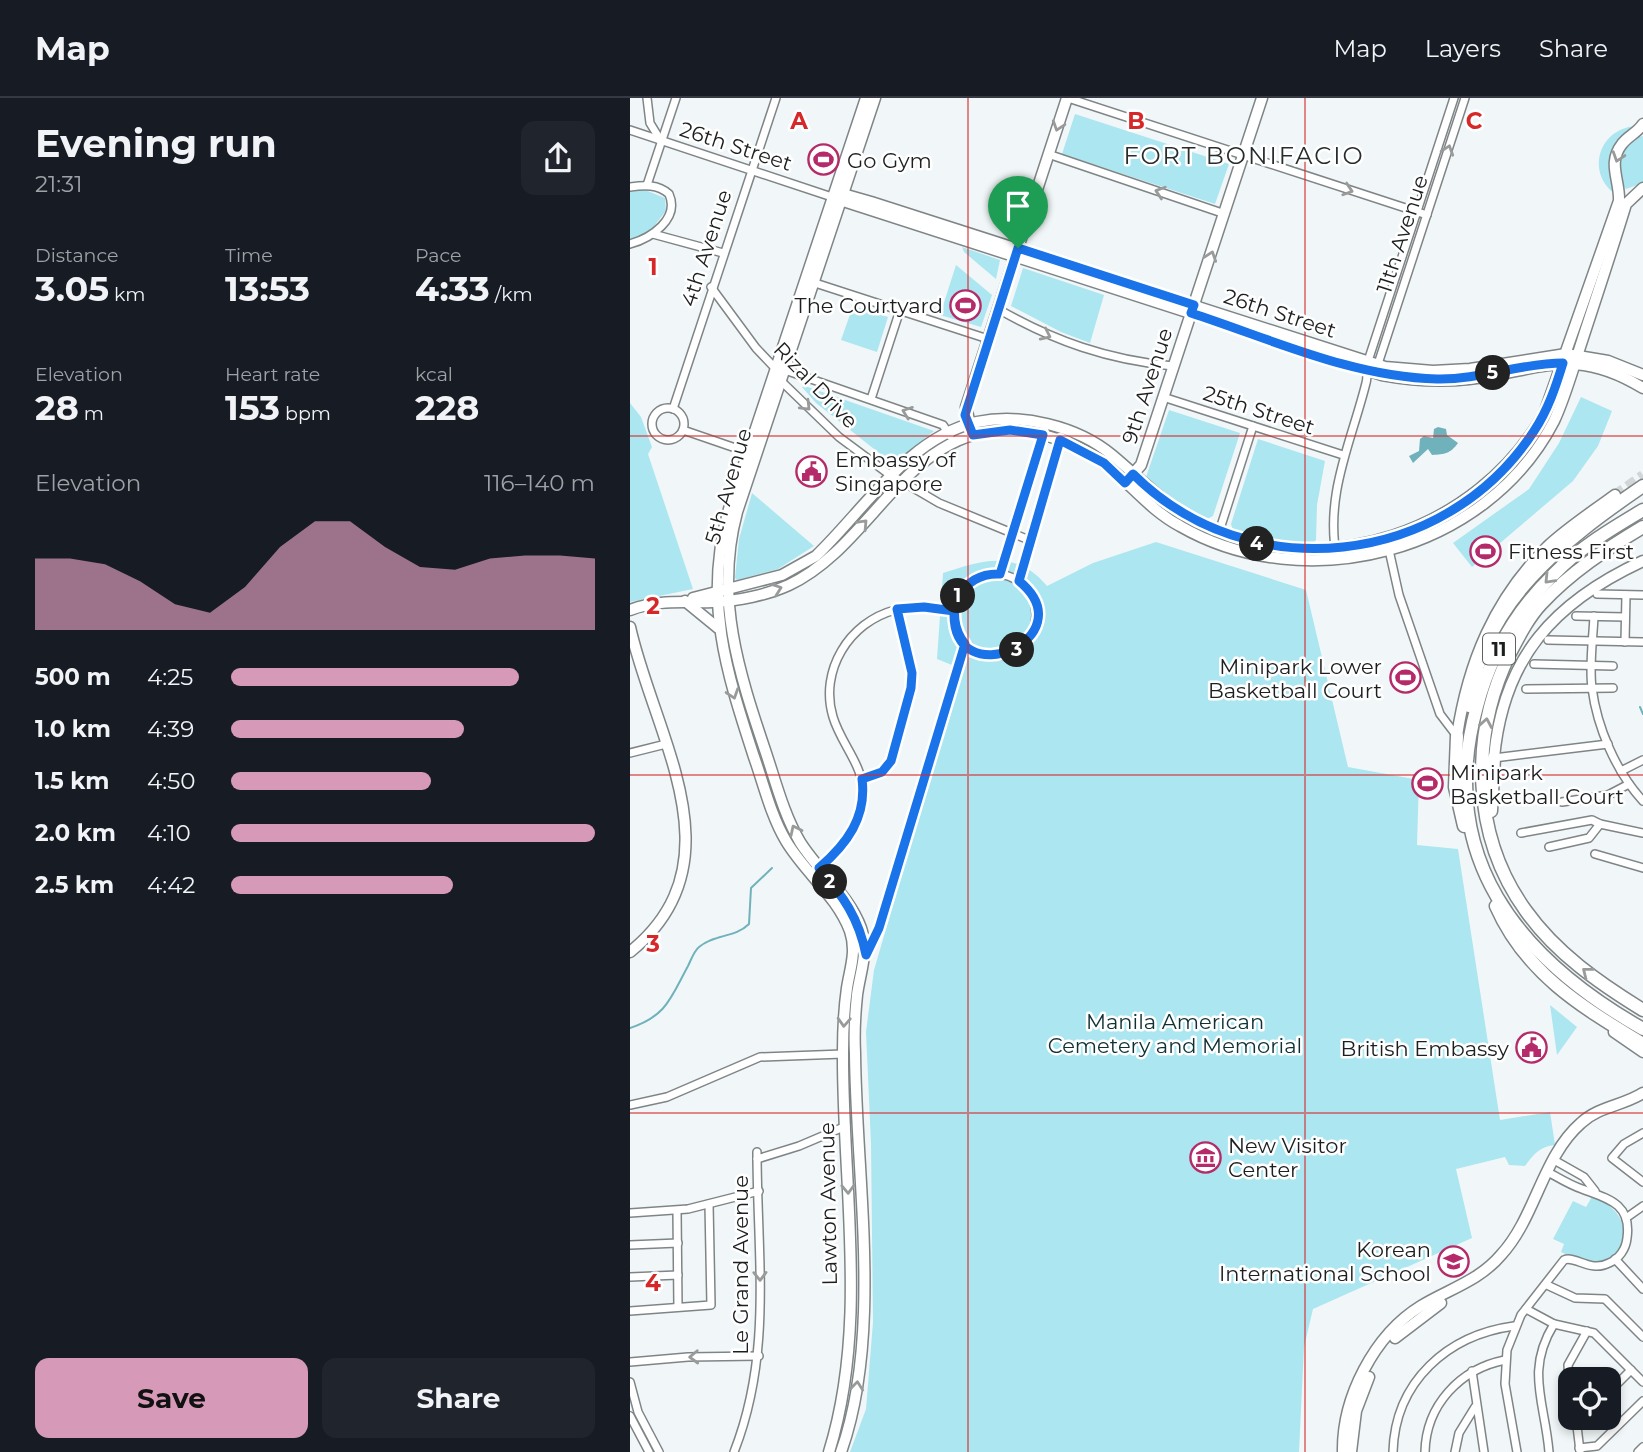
<!DOCTYPE html>
<meta charset="utf-8">
<style>
:root{--surface:#171b24;--page:#20242c;--text:#f1f3f6;--muted:#9ea1a6;--line:#363941;--accent:#d699b7}
body{margin:0;font-family:Montserrat,sans-serif;background:var(--page);color:var(--text);height:100vh;display:flex;flex-direction:column;font-size:26px;white-space:nowrap}
*{box-sizing:border-box;margin:0}
p{font-size:23px;color:var(--muted)}
.icon{flex:none;width:38px;height:38px;fill:none;stroke:currentColor;stroke-width:2;stroke-linecap:round;stroke-linejoin:round}
.map{position:relative;flex:1;overflow:hidden}
.sheet{display:flex;flex-direction:column;background:var(--surface);width:630px}
.sheet>*{flex:none}
.fabs{position:absolute;left:928px;top:1269px;display:grid;gap:14px}
.fabs a{display:grid;place-items:center;width:63px;height:63px;border-radius:14px;background:var(--surface);box-shadow:0 4px 10px #0003;font-size:35px}
.pin{position:absolute;display:grid;place-items:center;width:60px;height:60px;color:#fff;margin:-72px -30px;border-radius:50% 50% 50% 0;rotate:-45deg;box-shadow:0 0 7px #0007}
.pin .icon{rotate:45deg}
.km{position:absolute;width:35px;height:35px;margin:-18px;border-radius:50%;background:#222;color:#fff;font-size:19px;line-height:35px;text-align:center}
.round{display:grid;place-items:center;flex:none;width:74px;height:74px;border-radius:14px;background:var(--page)}
.headline{display:flex;align-items:center;justify-content:space-between;height:119px;padding:0 35px}
h1{font-size:38px;font-weight:700;line-height:52px}
.metrics{display:grid;grid-template-columns:repeat(3,1fr);gap:10px;height:119px;padding:7px 35px}
.metrics div{display:grid;align-content:center}
.metrics b{font-size:35px;font-weight:700}
.metrics small{font-size:19px;font-weight:400}
.metrics p{font-size:19px}
.chart{height:196px;padding:14px 35px}
.chart p{display:flex;justify-content:space-between}
.chart svg{width:100%;height:126px;margin-top:7px;fill:var(--accent);opacity:.7}
.action{display:flex;gap:14px;margin-top:auto;padding:14px 35px}
.action a{flex:1;height:80px;border-radius:14px;background:var(--accent);color:#111;font-size:28px;font-weight:700;line-height:80px;text-align:center}
.action a+a{background:var(--page);color:var(--text)}
ul{padding:0 35px;list-style:none;font-size:23px}
li{display:grid;grid-template-columns:112px 84px 1fr;align-items:center;height:52px}
li i{height:18px;border-radius:9px;background:var(--accent)}
header{display:flex;align-items:center;gap:42px;box-sizing:border-box;height:98px;padding:0 35px;background:var(--surface);border-bottom:2px solid var(--line)}
header strong{font-size:33px}
nav{display:flex;gap:38px;margin-inline-start:auto;font-size:24px}
main{display:flex;flex:1;min-height:0}
.map>svg:first-child{display:block}
.green{fill:#ace6f0}
.water{fill:#70b2bc}
.lines{fill:none;stroke-linecap:round;stroke-linejoin:round}
.stream{stroke:#70b2bc;stroke-width:2}
.secondary-tunnel{stroke:#d1d6d7;stroke-width:10;stroke-dasharray:10 5;stroke-linecap:butt}
.street-casing{stroke:#7f8586;stroke-width:10}
.secondary-casing{stroke:#7f8586;stroke-width:13}
.primary-casing{stroke:#7f8586;stroke-width:15}
.street{stroke:#fff;stroke-width:7}
.secondary{stroke:#fff;stroke-width:10}
.primary{stroke:#fff;stroke-width:12}
.oneway{stroke:#999a9a}
.route-casing{stroke:#fff;stroke-width:14}
.route{stroke:#1a73e8;stroke-width:9}
.grid{fill:none;stroke:#d62828;stroke-width:2;stroke-opacity:0.55}
.labels{text-anchor:middle;dominant-baseline:central;stroke-width:5;stroke-linejoin:round;paint-order:stroke}
.shield{fill:#fff;stroke:#606262;stroke-width:2}
.shield-label{font-size:19px;font-weight:bold;fill:#1c1e1f}
.street-label{font-size:21px;fill:#1c1e1f;stroke:#fff}
.poi-label{font-size:21px;fill:#1c1e1f;stroke:#fff;text-anchor:start}
.park-label{font-size:21px;fill:#0f3035;stroke:#fff}
.quarter-label{font-size:24px;letter-spacing:2px;fill:#272c2c;stroke:#fff}
.grid-label{font-size:23px;text-anchor:middle;font-weight:bold;fill:#d62828;stroke:#fff;stroke-width:5;stroke-linejoin:round;paint-order:stroke}
</style>
<header>
<strong>Map</strong>
<nav><a>Map</a><a>Layers</a><a>Share</a></nav>
</header>
<main>
<section class="sheet">
<div class="headline"><div><h1>Evening run</h1><p>21:31</p></div><a class="round"><svg class="icon" aria-label="share" viewBox="0 0 24 24"><path d="M12 15V3M7 8l5-5 5 5M5 13v7h14v-7"/></svg></a></div>
<div class="metrics">
<div><p>Distance</p><b>3.05<small> km</small></b></div>
<div><p>Time</p><b>13:53</b></div>
<div><p>Pace</p><b>4:33<small> /km</small></b></div>
</div>
<div class="metrics">
<div><p>Elevation</p><b>28<small> m</small></b></div>
<div><p>Heart rate</p><b>153<small> bpm</small></b></div>
<div><p>kcal</p><b>228</b></div>
</div>
<div class="chart"><p><span>Elevation</span>116–140 m</p>
<svg viewBox="0 0 160 44" preserveAspectRatio="none"><path d="M0 44V19L10 19L20 21L30 27L40 35L50 38L60 29L70 15L80 6L90 6L100 15L110 22L120 23L130 19L140 18L150 18L160 19V44z"/></svg>
</div>
<ul>
<li><b>500 m</b>4:25<i style="width:79%"></i></li>
<li><b>1.0 km</b>4:39<i style="width:64%"></i></li>
<li><b>1.5 km</b>4:50<i style="width:55%"></i></li>
<li><b>2.0 km</b>4:10<i style="width:100%"></i></li>
<li><b>2.5 km</b>4:42<i style="width:61%"></i></li>
</ul>
<div class="action"><a>Save</a><a>Share</a></div>
</section>
<div class="map">
<svg width="1013" height="1354" viewBox="0 0 1013 1354">
<rect width="100%" height="100%" fill="#f1f7f8"/>
<!-- green -->
<g class="green">
<polygon points="445,16 599,66 585,106 432,56"/>
<path d="M1010,28L980,63L985,96C954,72 971,27 1010,28Z"/>
<path d="M1013,38V85L996,91C980,76 990,41 1013,38Z"/>
<polygon points="15,92 35,100 36,113 20,133 0,142 0,94"/>
<polygon points="332,149 370,162 366,181 334,154"/>
<polygon points="326,167 362,197 351,229 310,217"/>
<polygon points="393,170 474,197 460,245 431,234 381,208"/>
<polygon points="223,208 258,219 247,254 211,242"/>
<polygon points="172,289 175,288 304,333 263,366 186,305"/>
<polygon points="951,299 982,313 968,348 943,383 842,469 823,445 899,391 929,345"/>
<polygon points="0,305 11,319 22,349 18,356 63,491 0,504"/>
<polygon points="539,312 610,335 583,418 577,421 545,402 516,379"/>
<polygon points="628,341 695,363 687,407 686,442 682,446 628,440 603,432 601,426"/>
<polygon points="122,395 184,448 148,471 107,482 105,480 109,441"/>
<path d="M526,444L676,492L718,669L789,682L787,747L828,751L870,1022L920,1014L925,1047C910,1048 903,1057 895,1068L879,1067L875,1059L826,1071L842,1140L683,1211L674,1249L669,1354H220L236,1311L243,1224L241,1046L236,934L244,872L332,571L307,561L313,475C353,462 386,451 417,488L463,465Z"/>
<polygon points="920,907 947,929 927,957"/>
<path d="M963,1097C986,1110 1001,1124 990,1152C972,1172 952,1164 931,1154L934,1146L923,1141L943,1103L956,1109Z"/>
</g>
<!-- water -->
<path class="water" d="M808,329L816,331L817,337L828,345C820,356 815,356 802,357L798,351L783,365L779,358L789,353L790,341L794,338L803,340L804,331Z"/>
<g class="lines">
<!-- stream -->
<g class="stream">
<polyline points="1010,609 1013,616"/>
<path d="M0,930C37,918 41,899 58,868C61,862 64,853 69,849C84,836 105,840 119,826L121,790L142,770"/>
</g>
<!-- secondary-tunnel -->
<polyline class="secondary-tunnel" points="985,397 1013,377"/>
<defs>
<g id="street">
<polyline points="17,0 20,25 31,43"/>
<polyline points="438,0 797,117"/>
<polyline points="0,32 202,99"/>
<polyline points="418,56 595,116"/>
<polyline points="17,87 46,0"/>
<path d="M0,89C14,87 28,86 39,96C50,121 21,140 0,146"/>
<polyline points="23,136 93,155"/>
<polyline points="182,184 358,241"/>
<polyline points="81,189 126,250 144,269 150,282 209,339 256,374 309,405 399,442"/>
<path d="M368,211C424,243 478,262 543,268"/>
<polyline points="747,269 835,0"/>
<polyline points="152,271 313,327 320,338"/>
<polyline points="533,299 713,357"/>
<polyline points="241,301 270,212"/>
<circle cx="38" cy="326" r="16"/>
<polyline points="43,311 146,0"/>
<polyline points="53,332 117,354"/>
<polyline points="589,434 623,328"/>
<polyline points="759,452 769,497 810,616 826,637"/>
<path d="M707,462C694,398 721,345 736,285C738,278 736,271 738,263L824,0"/>
<circle cx="365" cy="517" r="41"/>
<polyline points="370,476 415,333"/>
<polyline points="389,483 431,339"/>
<polyline points="967,496 1013,497"/>
<polyline points="946,518 995,519"/>
<path d="M964,518C963,541 959,567 962,590C967,629 986,674 1013,703"/>
<polyline points="918,542 1013,544"/>
<polyline points="995,544 996,497"/>
<polyline points="904,566 983,568"/>
<polyline points="896,591 983,590"/>
<polyline points="0,655 36,646"/>
<polyline points="864,660 978,646"/>
<polyline points="991,673 1013,662"/>
<polyline points="232,681 252,674 258,668 281,590 282,575 267,511"/>
<polyline points="932,704 978,697 999,686"/>
<polyline points="891,735 962,722 970,726"/>
<polyline points="919,749 959,740 970,726 1013,735"/>
<polyline points="965,756 1013,770"/>
<path d="M187,772C208,754 230,732 233,703C236,668 212,649 203,619C189,573 219,524 265,512C285,507 305,510 324,513"/>
<polyline points="235,857 249,830 335,546"/>
<polyline points="0,1007 37,999 130,959 213,956"/>
<polyline points="1013,1035 994,1046 982,1060 1013,1084"/>
<polyline points="127,1061 169,1048 216,1028"/>
<polyline points="924,1062 954,1079 965,1093"/>
<polyline points="47,1113 48,1209"/>
<polyline points="0,1115 58,1111 129,1093"/>
<polyline points="996,1120 1013,1108"/>
<polyline points="0,1147 48,1145"/>
<polyline points="985,1161 1013,1191"/>
<polyline points="0,1179 48,1177"/>
<polyline points="917,1187 945,1200 975,1201 1013,1239"/>
<polyline points="896,1211 924,1226 964,1235 1013,1284"/>
<polyline points="0,1213 81,1207 79,1106"/>
<polyline points="0,1264 58,1259 129,1258"/>
<polyline points="842,1273 854,1354"/>
<polyline points="0,1284 8,1314 29,1354"/>
<polyline points="978,1295 1001,1272"/>
<polyline points="940,1296 938,1267 957,1233"/>
<polyline points="0,1318 19,1354"/>
<polyline points="946,1320 950,1353"/>
<polyline points="949,1350 967,1348 1013,1303"/>
<path d="M104,1354C143,1255 127,1158 127,1054"/>
<path d="M763,1354C765,1283 818,1237 884,1228"/>
<path d="M795,1354C796,1307 830,1271 875,1262"/>
<polyline points="825,1354 829,1335 845,1309"/>
<path d="M887,1354L875,1286L877,1252L891,1217L934,1162C945,1157 960,1175 979,1165C989,1161 996,1151 997,1140C1002,1105 976,1100 952,1091C940,1087 929,1080 918,1074"/>
<path d="M919,1354C915,1304 895,1273 924,1226"/>
<polyline points="1008,1354 1013,1349"/>
</g>
<g id="secondary">
<polyline points="208,97 213,96 241,104 755,269 803,273 840,271 936,256 978,263 1013,277"/>
<path d="M204,100L752,277C779,282 812,284 839,281C910,273 943,247 1013,290"/>
<polyline points="341,331 336,309 437,0"/>
<polyline points="500,379 511,367 632,0"/>
<path d="M63,500L152,477L186,458C234,412 279,339 347,324C392,315 447,328 482,357C511,381 535,408 570,425C693,487 847,433 914,316L989,103C990,82 977,65 992,46C998,38 1007,35 1013,26"/>
<polyline points="55,503 88,530"/>
<path d="M0,512C28,501 54,505 83,504C108,503 137,497 159,487C241,449 276,332 377,332C411,333 448,345 475,366C501,386 520,412 550,428C675,500 856,455 924,323C936,297 943,270 952,243C967,197 982,152 996,106L1013,90"/>
<path d="M0,529C24,638 112,764 0,854"/>
<path d="M827,638C838,565 864,502 917,449C937,430 962,414 985,397"/>
<path d="M864,660C873,560 924,504 1013,463"/>
<polyline points="984,934 1013,954"/>
<polyline points="765,1240 811,1205"/>
<path d="M199,1354C239,1225 212,1086 213,954C213,933 214,911 217,890C220,870 227,854 220,833C207,798 175,775 156,743C141,718 134,687 124,659C96,573 73,502 99,411L236,0"/>
<path d="M211,1354C253,1236 226,1080 225,955C224,936 225,916 227,897C230,874 239,854 231,830C219,797 188,773 170,744C154,717 146,685 136,655C109,575 84,499 107,414L245,0"/>
<path d="M713,1354C712,1300 744,1237 791,1208C819,1191 849,1183 871,1157C906,1119 912,1059 951,1025C969,1008 993,1008 1013,995"/>
<polyline points="721,1354 726,1313 739,1279"/>
</g>
<g id="primary">
<path d="M1013,412C981,431 949,450 923,477C886,513 860,559 847,608C805,759 888,860 1013,931"/>
<path d="M1013,429C976,451 941,474 911,506C898,520 889,538 880,555C840,637 841,737 896,813C926,855 969,885 1013,912"/>
<path d="M839,608C851,505 934,442 1013,388"/>
<polyline points="827,638 825,689 834,728"/>
<polyline points="861,713 864,660"/>
<path d="M866,808C896,876 952,909 1013,946"/>
</g>
</defs>
<!-- street casing -->
<use href="#street" class="street-casing"/>
<!-- secondary casing -->
<use href="#secondary" class="secondary-casing"/>
<!-- primary casing -->
<use href="#primary" class="primary-casing"/>
<!-- street -->
<use href="#street" class="street"/>
<!-- secondary -->
<use href="#secondary" class="secondary"/>
<!-- primary -->
<use href="#primary" class="primary"/>
</g>
<!-- one-way arrows -->
<defs><path id="oneway-chevron" d="M-2-3.5L2.5 0L-2 3.5" fill="none" stroke-width="1.6" stroke-linecap="round" stroke-linejoin="round" transform="scale(1.75)"/></defs>
<g class="oneway">
<use href="#oneway-chevron" transform="translate(428 28) rotate(108)"/>
<use href="#oneway-chevron" transform="translate(818 52) rotate(-72)"/>
<use href="#oneway-chevron" transform="translate(988 59) rotate(108)"/>
<use href="#oneway-chevron" transform="translate(718 92) rotate(18)"/>
<use href="#oneway-chevron" transform="translate(530 94) rotate(-162)"/>
<use href="#oneway-chevron" transform="translate(581 158) rotate(-71)"/>
<use href="#oneway-chevron" transform="translate(416 237) rotate(25)"/>
<use href="#oneway-chevron" transform="translate(176 308) rotate(45)"/>
<use href="#oneway-chevron" transform="translate(277 314) rotate(-160)"/>
<use href="#oneway-chevron" transform="translate(233 426) rotate(-47)"/>
<use href="#oneway-chevron" transform="translate(919 481) rotate(134)"/>
<use href="#oneway-chevron" transform="translate(147 491) rotate(-20)"/>
<use href="#oneway-chevron" transform="translate(103 596) rotate(72)"/>
<use href="#oneway-chevron" transform="translate(856 625) rotate(-80)"/>
<use href="#oneway-chevron" transform="translate(165 732) rotate(-116)"/>
<use href="#oneway-chevron" transform="translate(957 874) rotate(-142)"/>
<use href="#oneway-chevron" transform="translate(214 924) rotate(93)"/>
<use href="#oneway-chevron" transform="translate(218 1091) rotate(88)"/>
<use href="#oneway-chevron" transform="translate(130 1178) rotate(89)"/>
<use href="#oneway-chevron" transform="translate(64 1259) rotate(178)"/>
<use href="#oneway-chevron" transform="translate(227 1288) rotate(-84)"/>
</g>
<g class="lines">
<defs>
<path id="route" d="M388,150L335,317L343,337L380,332L413,337L370,476C331,474 311,515 335,546L249,830L236,857C229,820 213,798 189,770C217,746 237,719 232,681L252,674L261,663L281,590L282,575L267,511L294,509L324,513C321,600 458,540 389,483L430,342L474,365L495,385L503,376C618,491 815,470 904,333C918,312 926,288 933,265C890,265 850,282 807,281C722,279 641,241 561,215L564,207L388,150"/>
</defs>
<!-- route casing -->
<use href="#route" class="route-casing"/>
<!-- route -->
<use href="#route" class="route"/>
</g>
<!-- grid -->
<path class="grid" d="M338,0V1354M675,0V1354M0,338H1013M0,677H1013M0,1015H1013"/>
<!-- icons -->
<defs>
<symbol id="stadium-ring" viewBox="-11 -11 22 22"><circle r="9.5" fill="#fff" stroke="#b52b69" stroke-width="1.5"/><path d="M0-5a6.5 5 0 1 0 0 10a6.5 5 0 1 0 0-10ZM-3.5-1.8h7v3.6h-7Z" fill="#b52b69"/></symbol>
<symbol id="civic-ring" viewBox="-11 -11 22 22"><circle r="9.5" fill="#fff" stroke="#b52b69" stroke-width="1.5"/><path d="M-.6-6.5H3V-4.5H.6V-3L4-1V1h2V6H-6V1h2V-1L-.6-3ZM-1.2 2.5V6h2.4V2.5Z" fill="#b52b69"/></symbol>
<symbol id="museum-ring" viewBox="-11 -11 22 22"><circle r="9.5" fill="#fff" stroke="#b52b69" stroke-width="1.5"/><path d="M0-6L6-3V-2H-6V-3ZM-5-1h2V3h-2ZM-1-1h2V3h-2ZM3-1h2V3H3ZM-6 4H6V6H-6Z" fill="#b52b69"/></symbol>
<symbol id="school-ring" viewBox="-11 -11 22 22"><circle r="9.5" fill="#fff" stroke="#b52b69" stroke-width="1.5"/><path d="M0-5L7-2L0 1L-7-2ZM-4 1L0 2.5L4 1V4Q0 6-4 4Z" fill="#b52b69"/></symbol>
</defs>
<g fill-rule="evenodd">
<use href="#stadium-ring" x="176" y="44" width="35" height="35"/>
<use href="#stadium-ring" x="318" y="190" width="35" height="35"/>
<use href="#civic-ring" x="164" y="356" width="35" height="35"/>
<use href="#stadium-ring" x="838" y="436" width="35" height="35"/>
<use href="#stadium-ring" x="758" y="562" width="35" height="35"/>
<use href="#stadium-ring" x="780" y="668" width="35" height="35"/>
<use href="#civic-ring" x="884" y="932" width="35" height="35"/>
<use href="#museum-ring" x="558" y="1042" width="35" height="35"/>
<use href="#school-ring" x="806" y="1146" width="35" height="35"/>
</g>
<g class="labels">
<!-- shield labels -->
<rect class="shield" x="853" y="535.5" width="32" height="31" rx="5"/>
<g class="shield-label">
<text x="869" y="551">11</text>
</g>
<!-- street labels -->
<g class="street-label">
<text transform="translate(106 48) rotate(18)">26th Street</text>
<text transform="translate(772 136) rotate(-72)">11th Avenue</text>
<text transform="translate(76 150) rotate(-72)">4th Avenue</text>
<text transform="translate(650 215) rotate(18)">26th Street</text>
<text transform="translate(186 287) rotate(46)">Rizal Drive</text>
<text transform="translate(517 288) rotate(-72)">9th Avenue</text>
<text transform="translate(629 312) rotate(18)">25th Street</text>
<text transform="translate(98 388) rotate(-74)">5th Avenue</text>
<text transform="translate(198 1106) rotate(-91)">Lawton Avenue</text>
<text transform="translate(110 1167) rotate(-90)">Le Grand Avenue</text>
</g>
<!-- poi labels -->
<g class="poi-label">
<text x="217" y="62">Go Gym</text>
<text x="313" y="207" text-anchor="end">The Courtyard</text>
<text x="205" y="361">Embassy of<tspan x="205" dy="24">Singapore</tspan></text>
<text x="878" y="453">Fitness First</text>
<text x="752" y="568" text-anchor="end">Minipark Lower<tspan x="752" dy="24">Basketball Court</tspan></text>
<text x="820" y="674">Minipark<tspan x="820" dy="24">Basketball Court</tspan></text>
<text x="879" y="950" text-anchor="end">British Embassy</text>
<text x="598" y="1047">New Visitor<tspan x="598" dy="24">Center</tspan></text>
<text x="801" y="1151" text-anchor="end">Korean<tspan x="801" dy="24">International School</tspan></text>
</g>
<!-- park labels -->
<g class="park-label">
<text x="545" y="923">Manila American<tspan x="545" dy="24">Cemetery and Memorial</tspan></text>
</g>
<!-- quarter labels -->
<g class="quarter-label">
<text x="614" y="57">FORT BONIFACIO</text>
</g>
</g>
<g class="grid-label">
<text x="169" y="31">A</text>
<text x="506" y="31">B</text>
<text x="844" y="31">C</text>
<text x="23" y="177">1</text>
<text x="23" y="516">2</text>
<text x="23" y="854">3</text>
<text x="23" y="1193">4</text>
</g>
</svg>
<div class="fabs">
<a><svg class="icon" aria-label="locate" viewBox="0 0 24 24"><circle cx="12" cy="12" r="6"/><path d="M12 2v4M12 18v4M2 12h4M18 12h4"/></svg></a>
</div>
<div class="pin" style="left:388px;top:150px;background:#1e9e55"><svg class="icon" aria-label="arrive" viewBox="0 0 24 24"><path d="M6 21V4h12l-3 4 3 4H6"/></svg></div>
<b class="km" style="left:328px;top:498px">1</b>
<b class="km" style="left:200px;top:784px">2</b>
<b class="km" style="left:387px;top:552px">3</b>
<b class="km" style="left:627px;top:446px">4</b>
<b class="km" style="left:863px;top:275px">5</b>
</div>
</main>
